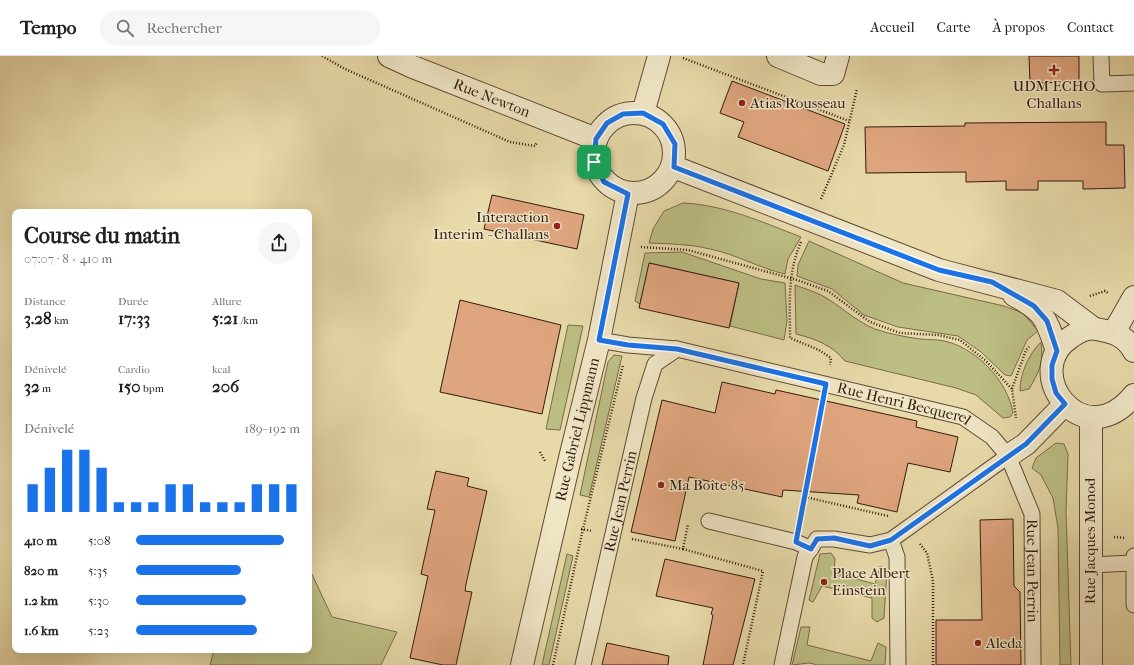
<!DOCTYPE html>
<html lang="fr">
<meta charset="utf-8">
<style>
:root{--surface:#fff;--page:#f6f6f6;--text:#202124;--muted:#757577;--line:#e0e0e0;--accent:#1a73e8}
body{margin:0;font-family:"IM FELL French Canon",serif;background:var(--page);color:var(--text);height:100vh;display:flex;flex-direction:column;font-size:15px;white-space:nowrap}
*{box-sizing:border-box;margin:0}
p{font-size:13px;color:var(--muted)}
.icon{flex:none;width:22px;height:22px;fill:none;stroke:currentColor;stroke-width:2;stroke-linecap:round;stroke-linejoin:round}
.map{position:relative;flex:1;overflow:hidden}
.sheet{position:absolute;left:12px;top:153px;width:300px;height:444px;display:flex;flex-direction:column;background:var(--surface);border-radius:8px;box-shadow:0 4px 16px #0002}
.sheet>*{flex:none}
.pin{position:absolute;display:grid;place-items:center;width:34px;height:34px;color:#fff;margin:-17px;border-radius:8px;box-shadow:0 2px 6px #0006}
.round{display:grid;place-items:center;flex:none;width:42px;height:42px;border-radius:21px;background:var(--page)}
.summary{display:flex;align-items:center;justify-content:space-between;height:68px;padding:0 12px}
h1{font-size:22px;font-weight:700;line-height:30px}
.metrics{display:grid;grid-template-columns:repeat(3,1fr);gap:6px;height:68px;padding:4px 12px}
.metrics div{display:grid;align-content:center}
.metrics b{font-size:17px;font-weight:700}
.metrics small{font-size:11px;font-weight:400}
.metrics p{font-size:11px}
.chart{height:112px;padding:8px 12px}
.chart p{display:flex;justify-content:space-between}
.chart svg{width:100%;height:72px;margin-top:4px;stroke:var(--accent);stroke-width:6}
ul{padding:0 12px;list-style:none;font-size:13px}
li{display:grid;grid-template-columns:64px 48px 1fr;align-items:center;height:30px}
li i{height:10px;border-radius:5px;background:var(--accent)}
header{display:flex;align-items:center;gap:24px;box-sizing:border-box;height:56px;padding:0 20px;background:var(--surface);border-bottom:1px solid var(--line)}
header strong{font-size:19px}
nav{display:flex;gap:22px;margin-inline-start:auto;font-size:14px}
.search{width:280px;height:36px;background:var(--page);display:flex;align-items:center;gap:10px;box-sizing:border-box;padding:0 14px;border-radius:22px;color:var(--muted);font-size:15px}
.map>svg:first-child{display:block}
.green{fill:#bcbe83;stroke:#786c4a}
.building{fill:#dfa57e;stroke:#331b10}
.lines{fill:none;stroke-linecap:round;stroke-linejoin:round}
.service-casing{stroke:#604a36;stroke-width:17}
.minor-casing{stroke:#604a36;stroke-width:24}
.path{stroke:#331b10;stroke-width:2.5;stroke-dasharray:1 2;stroke-linecap:butt}
.service{stroke:#efe6c6;stroke-width:15}
.minor{stroke:#efe6c6;stroke-width:22}
.route-casing{stroke:#fff;stroke-width:8}
.route{stroke:#1a73e8;stroke-width:5}
.poi-dot{fill:#8f2418;stroke:#efe6c6;stroke-width:1.5}
.labels{text-anchor:middle;dominant-baseline:central;stroke-width:3;stroke-linejoin:round;paint-order:stroke}
.poi-label{font-size:15px;fill:#331b10;stroke:#efe6c6;text-anchor:start}
.street-label{font-size:15px;fill:#331b10;stroke:#efe6c6}
</style>
<header>
<strong>Tempo</strong>
<div class="search"><svg class="icon" aria-label="search" viewBox="0 0 24 24"><circle cx="10" cy="10" r="6"/><path d="M15 15l6 6"/></svg>Rechercher</div>
<nav><a>Accueil</a><a>Carte</a><a>À propos</a><a>Contact</a></nav>
</header>
<div class="map">
<svg width="1134" height="609" viewBox="0 0 1134 609">
<rect width="100%" height="100%" fill="#e7d9a8"/>
<filter id="stains"><feTurbulence type="fractalNoise" baseFrequency=".005" numOctaves="4"/><feColorMatrix values="0 0 0 0 .2 0 0 0 0 .09 0 0 0 0 .02 0 0 0 .5 -.17"/></filter>
<radialGradient id="worn" r=".72"><stop offset=".6" stop-color="#630" stop-opacity="0"/><stop offset="1" stop-color="#630" stop-opacity=".3"/></radialGradient>
<!-- green -->
<g class="green">
<path d="M683,147C725,149 762,166 801,181L788,203L785,218C759,212 735,198 710,193C690,188 669,188 649,187L653,173L664,155Z"/>
<polygon points="809,185 903,227 1004,250 1023,257 1038,275 1027,284 1011,320 1005,319 981,296 958,280 898,271 864,259 832,233 797,220 798,209"/>
<polygon points="682,196 761,223 785,227 787,265 784,284 730,270 739,227 650,207 640,248 635,245 645,197"/>
<path d="M795,229C803,232 813,235 821,239C840,249 855,265 875,273C889,278 906,281 920,283C929,284 939,283 948,286C978,294 1008,326 1013,357L1010,361L1003,362L976,339L956,332L845,305C832,289 816,283 796,278Z"/>
<polygon points="568,269 583,270 560,374 546,373"/>
<path d="M1041,286C1044,307 1039,316 1029,333L1020,335C1020,318 1028,299 1041,286Z"/>
<polygon points="614,299 622,300 589,441 580,439 608,306"/>
<polygon points="1056,387 1064,388 1068,398 1066,456 1071,609 1060,609 1058,472 1053,442 1041,419 1032,412 1036,402"/>
<polygon points="831,497 835,503 834,517 875,528 880,510 887,514 884,562 877,566 872,562 872,542 822,530 813,546 809,544 820,498"/>
<polygon points="567,498 573,500 549,609 542,609"/>
<polygon points="309,512 332,561 397,576 381,609 210,609 214,594 309,594"/>
<polygon points="801,571 810,571 807,589 871,605 878,587 886,591 885,609 818,609 809,607 792,609"/>
</g>
<!-- building -->
<g class="building">
<polygon points="1029,0 1079,0 1079,26 1030,27"/>
<polygon points="732,25 845,68 828,115 738,81 744,66 720,57"/>
<polygon points="1106,66 1106,89 1124,89 1125,132 1083,133 1083,125 1038,125 1038,134 1006,134 1006,125 966,126 966,116 866,117 865,71 965,70 965,67"/>
<polygon points="492,139 584,159 577,193 484,173"/>
<polygon points="649,207 739,227 729,272 639,252"/>
<polygon points="460,244 561,269 542,358 440,336"/>
<polygon points="722,326 775,338 776,334 917,365 916,371 958,381 950,416 908,407 897,456 857,447 859,439 783,434 782,441 689,421 675,485 631,476 662,344 715,357"/>
<polygon points="436,415 469,422 467,430 487,435 466,528 465,535 472,536 456,609 443,609 410,602 428,520 421,518 435,454 427,453"/>
<polygon points="1013,463 1014,530 1020,536 1021,609 936,609 936,564 982,564 980,464"/>
<polygon points="665,503 755,523 733,609 703,609 713,559 711,558 713,552 656,540"/>
<polygon points="607,587 669,600 668,609 602,609"/>
</g>
<g class="lines">
<defs>
<g id="service">
<polyline points="1101,0 1102,28 1134,27"/>
<path id="s1" d="M599,284L628,289L677,293L963,361L992,381L1008,400L1032,458L1033,609"/>
<polyline points="709,465 796,486 811,493"/>
<polyline points="891,484 897,501 898,609"/>
<polyline points="1134,500 1134,549"/>
<polyline points="1090,509 1133,507"/>
<path id="s2" d="M583,609L644,342L655,308L677,293"/>
<polyline points="782,609 805,501 817,483 834,483 870,489 891,484 1008,400"/>
</g>
<g id="minor">
<path id="s3" d="M389,0L413,11L596,83"/>
<polyline points="778,0 821,18 833,18 838,0"/>
<circle cx="634" cy="97" r="40"/>
<polyline points="643,57 659,0"/>
<polyline points="674,111 939,214 1057,245 1093,272"/>
<path d="M1014,239C1045,256 1046,262 1057,295"/>
<polyline points="1114,276 1134,241"/>
<path d="M1134,295C1125,279 1113,276 1096,273C1088,271 1078,276 1071,281C1019,314 1082,402 1134,339"/>
<polyline points="1091,361 1091,609"/>
<polyline points="1008,400 1026,388 1065,348"/>
<path id="s4" d="M522,609L570,402L599,284L628,137"/>
</g>
</defs>
<!-- service casing -->
<use href="#service" class="service-casing"/>
<!-- minor casing -->
<use href="#minor" class="minor-casing"/>
<!-- path -->
<g class="path">
<polyline points="322,0 345,13 510,86 535,90 537,86"/>
<polyline points="683,2 849,65"/>
<polyline points="821,143 844,89 857,33"/>
<path d="M801,186C787,217 790,249 790,282L819,294L831,302L830,309"/>
<polyline points="641,191 688,194 797,224 828,235 870,266 900,277 938,279 960,284 986,305 1012,333 1016,362"/>
<polyline points="1090,240 1105,235 1108,237"/>
<polyline points="1012,333 1026,294 1029,291"/>
<polyline points="540,396 545,405"/>
<polyline points="805,441 888,460"/>
<polyline points="800,466 822,349"/>
<polyline points="581,473 592,475"/>
<polyline points="1114,481 1125,482"/>
<polyline points="632,483 683,493 688,468"/>
<polyline points="920,488 927,497 933,525 933,609"/>
<polyline points="683,493 763,515 743,609"/>
<polyline points="553,609 583,473 623,309"/>
</g>
<!-- service -->
<use href="#service" class="service"/>
<!-- minor -->
<use href="#minor" class="minor"/>
</g>
<g class="lines">
<defs>
<polygon id="route" points="643,57 663,68 675,88 674,111 939,214 992,226 1034,250 1047,265 1057,295 1052,309 1052,323 1056,337 1065,348 1026,388 891,484 870,490 834,482 817,483 811,493 796,486 826,328 677,293 628,289 599,284 628,138 604,126 594,106 596,83 607,67 623,58"/>
</defs>
<!-- route casing -->
<use href="#route" class="route-casing"/>
<!-- route -->
<use href="#route" class="route"/>
</g>
<!-- markers -->
<g class="poi-dot">
<path d="M1052 8h4v4h4v4h-4v4h-4v-4h-4v-4h4z"/>
<circle cx="742" cy="47" r="4"/>
<circle cx="557" cy="170" r="4"/>
<circle cx="661" cy="429" r="4"/>
<circle cx="824" cy="526" r="4"/>
<circle cx="978" cy="587" r="4"/>
</g>
<g class="labels">
<!-- poi labels -->
<g class="poi-label">
<text x="1054" y="30" text-anchor="middle">UDM ECHO<tspan x="1054" dy="17">Challans</tspan></text>
<text x="750" y="47">Atias Rousseau</text>
<text x="549" y="161" text-anchor="end">Interaction<tspan x="549" dy="17">Interim - Challans</tspan></text>
<text x="669" y="429">Ma Boîte 85</text>
<text x="832" y="517">Place Albert<tspan x="832" dy="17">Einstein</tspan></text>
<text x="986" y="587">Aleda</text>
</g>
<!-- street labels -->
<g class="street-label">
<text stroke="none"><textPath href="#s3" startOffset="111">Rue Newton</textPath></text>
<text stroke="none"><textPath href="#s1" startOffset="312">Rue Henri Becquerel</textPath></text>
<text stroke="none"><textPath href="#s4" startOffset="242">Rue Gabriel Lippmann</textPath></text>
<text stroke="none"><textPath href="#s2" startOffset="168">Rue Jean Perrin</textPath></text>
<text transform="translate(1090 485) rotate(-90)">Rue Jacques Monod</text>
<text stroke="none"><textPath href="#s1" startOffset="552">Rue Jean Perrin</textPath></text>
</g>
</g>
<rect width="100%" height="100%" filter="url(#stains)"/>
<rect width="100%" height="100%" fill="url(#worn)"/>
</svg>
<div class="pin" style="left:594px;top:106px;background:#1e9e55"><svg class="icon" aria-label="arrive" viewBox="0 0 24 24"><path d="M6 21V4h12l-3 4 3 4H6"/></svg></div>
<section class="sheet">
<div class="summary"><div><h1>Course du matin</h1><p>07:07 · 8 × 410 m</p></div><a class="round"><svg class="icon" aria-label="share" viewBox="0 0 24 24"><path d="M12 15V3M7 8l5-5 5 5M5 13v7h14v-7"/></svg></a></div>
<div class="metrics">
<div><p>Distance</p><b>3.28<small> km</small></b></div>
<div><p>Durée</p><b>17:33</b></div>
<div><p>Allure</p><b>5:21<small> /km</small></b></div>
</div>
<div class="metrics">
<div><p>Dénivelé</p><b>32<small> m</small></b></div>
<div><p>Cardio</p><b>150<small> bpm</small></b></div>
<div><p>kcal</p><b>206</b></div>
</div>
<div class="chart"><p><span>Dénivelé</span>189–192 m</p>
<svg viewBox="0 0 160 44" preserveAspectRatio="none"><path d="M5 44V27M15 44V17M25 44V6M35 44V6M45 44V17M55 44V38M65 44V38M75 44V38M85 44V27M95 44V27M105 44V38M115 44V38M125 44V38M135 44V27M145 44V27M155 44V27"/></svg>
</div>
<ul>
<li><b>410 m</b>5:08<i style="width:90%"></i></li>
<li><b>820 m</b>5:35<i style="width:64%"></i></li>
<li><b>1.2 km</b>5:30<i style="width:67%"></i></li>
<li><b>1.6 km</b>5:23<i style="width:74%"></i></li>
</ul>
</section>
</div>
